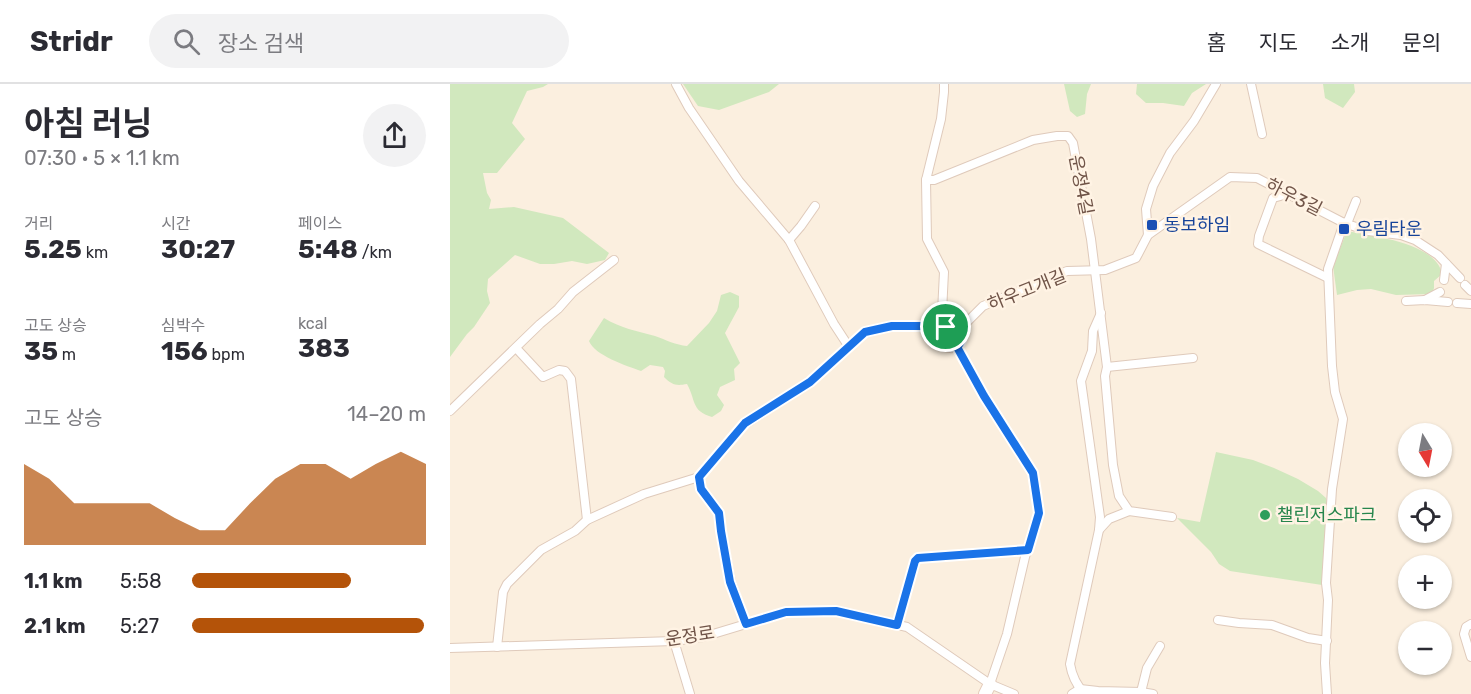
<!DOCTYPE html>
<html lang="ko">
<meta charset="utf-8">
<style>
:root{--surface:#fff;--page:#f2f2f3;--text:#2b2b33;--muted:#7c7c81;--line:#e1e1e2;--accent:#b45309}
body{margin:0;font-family:Rubik,"Noto Sans KR",sans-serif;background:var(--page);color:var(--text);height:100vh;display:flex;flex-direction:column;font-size:22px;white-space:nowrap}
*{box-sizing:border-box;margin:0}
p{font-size:20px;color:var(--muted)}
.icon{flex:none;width:33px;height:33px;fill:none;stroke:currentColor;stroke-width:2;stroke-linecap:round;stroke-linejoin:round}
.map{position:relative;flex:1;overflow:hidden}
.details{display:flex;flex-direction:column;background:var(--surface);width:450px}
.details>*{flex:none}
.needle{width:39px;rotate:170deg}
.buttons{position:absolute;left:948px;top:339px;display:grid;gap:12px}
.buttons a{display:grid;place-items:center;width:54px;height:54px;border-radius:50%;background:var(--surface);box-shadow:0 2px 4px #0004;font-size:30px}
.pin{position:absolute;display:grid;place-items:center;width:51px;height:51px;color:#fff;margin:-26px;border:3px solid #fff;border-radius:50%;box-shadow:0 2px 6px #0007}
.round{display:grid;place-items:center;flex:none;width:63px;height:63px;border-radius:32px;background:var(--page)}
.headline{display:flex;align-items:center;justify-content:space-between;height:102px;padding:0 24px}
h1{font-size:33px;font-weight:700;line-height:45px}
.metrics{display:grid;grid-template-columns:repeat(3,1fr);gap:9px;height:102px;padding:6px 24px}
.metrics div{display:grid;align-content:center}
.metrics b{font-size:26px;font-weight:700}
.metrics small{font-size:16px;font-weight:400}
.metrics p{font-size:16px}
.chart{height:168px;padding:12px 24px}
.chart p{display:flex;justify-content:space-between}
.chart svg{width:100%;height:108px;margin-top:6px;fill:var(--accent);opacity:.7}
ul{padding:0 24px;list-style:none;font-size:20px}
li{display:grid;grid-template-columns:96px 72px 1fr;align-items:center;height:45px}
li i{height:15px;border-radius:8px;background:var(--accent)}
header{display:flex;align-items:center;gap:36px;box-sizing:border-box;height:84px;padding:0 30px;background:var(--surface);border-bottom:2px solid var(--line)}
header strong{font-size:28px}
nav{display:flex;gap:33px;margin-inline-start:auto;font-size:21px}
.search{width:420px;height:54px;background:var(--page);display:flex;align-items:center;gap:15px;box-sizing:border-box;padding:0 21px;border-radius:33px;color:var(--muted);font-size:22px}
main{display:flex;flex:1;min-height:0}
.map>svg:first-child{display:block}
.green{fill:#d1e8be}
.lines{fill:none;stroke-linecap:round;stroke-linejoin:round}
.street-casing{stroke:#dfcabb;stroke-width:10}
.secondary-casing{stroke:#e5cdbb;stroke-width:14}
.street{stroke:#fff;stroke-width:8}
.secondary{stroke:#fff;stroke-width:12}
.route-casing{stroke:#fff;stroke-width:12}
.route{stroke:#1a73e8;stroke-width:8}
.transit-dot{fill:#1a4fb4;stroke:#fff3e4;stroke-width:2}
.leisure-dot{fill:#2e9e5b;stroke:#fff3e4;stroke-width:2}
.labels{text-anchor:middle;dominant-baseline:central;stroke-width:5;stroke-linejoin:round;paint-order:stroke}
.street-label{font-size:18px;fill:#705448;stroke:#fff3e4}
.transit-label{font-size:18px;fill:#164399;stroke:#fff3e4;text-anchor:start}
.leisure-label{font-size:18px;fill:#27864d;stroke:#fff3e4;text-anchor:start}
</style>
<header>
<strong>Stridr</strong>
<div class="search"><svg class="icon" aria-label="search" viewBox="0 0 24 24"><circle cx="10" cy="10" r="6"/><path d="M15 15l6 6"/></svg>장소 검색</div>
<nav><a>홈</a><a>지도</a><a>소개</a><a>문의</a></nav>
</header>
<main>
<section class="details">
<div class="headline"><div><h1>아침 러닝</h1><p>07:30 · 5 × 1.1 km</p></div><a class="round"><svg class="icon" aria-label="share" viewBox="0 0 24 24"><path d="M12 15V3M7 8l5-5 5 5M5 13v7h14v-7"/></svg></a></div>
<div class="metrics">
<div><p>거리</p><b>5.25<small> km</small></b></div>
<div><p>시간</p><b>30:27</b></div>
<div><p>페이스</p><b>5:48<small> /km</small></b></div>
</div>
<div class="metrics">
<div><p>고도 상승</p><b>35<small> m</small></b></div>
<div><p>심박수</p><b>156<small> bpm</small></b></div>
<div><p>kcal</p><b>383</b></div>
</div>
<div class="chart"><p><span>고도 상승</span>14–20 m</p>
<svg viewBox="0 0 160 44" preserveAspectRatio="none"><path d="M0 44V11L10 17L20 27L30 27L40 27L50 27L60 33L70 38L80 38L90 27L100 17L110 11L120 11L130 17L140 11L150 6L160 11V44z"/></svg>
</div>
<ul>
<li><b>1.1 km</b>5:58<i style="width:68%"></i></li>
<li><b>2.1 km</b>5:27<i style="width:99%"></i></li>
</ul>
</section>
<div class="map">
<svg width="1021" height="610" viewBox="0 0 1021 610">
<rect width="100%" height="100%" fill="#fbefdf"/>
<!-- green -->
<g class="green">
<polygon points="0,0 98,0 93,3 77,7 62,39 75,55 47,89 33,89 37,109 41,116 39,125 64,123 113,134 159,169 155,176 137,180 122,177 104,180 90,180 65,171 38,195 37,207 40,219 24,243 17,250 0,273"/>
<polygon points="233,0 329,0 319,8 269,26 248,22"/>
<polygon points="614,0 641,0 637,10 635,30 627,33 620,27"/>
<polygon points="687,0 756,0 742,9 734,22 713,19 696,19 686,10"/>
<polygon points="873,0 904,0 905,8 893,24 875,14"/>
<path d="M897,147C922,152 987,159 992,190L984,197V204L982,210L946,211L921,205L907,206L887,211L883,182Z"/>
<path d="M280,208L289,212V223L275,249L290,279L284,285L285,296L270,303L267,311L274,321L271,327L262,333C241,327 246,316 237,300C226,302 222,301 214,293L215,287L213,283L200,281L191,287C177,282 144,271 139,257L154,234C170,244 187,247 205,252C216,256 226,261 237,262L259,239L267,227L271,211Z"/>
<polygon points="766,368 803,376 824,384 848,395 868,407 876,414 879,427 872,501 780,487 769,480 761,468 727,434 750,438"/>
</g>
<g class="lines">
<defs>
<g id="street">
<polyline points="226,0 239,24 289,97 339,156 384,240 399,263"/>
<polyline points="494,0 494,8 491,35 476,96 477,155 494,188 492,228 496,243"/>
<polyline points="801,0 812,50"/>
<polyline points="476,96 484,96 583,56 607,52 618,52 623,59 641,155 657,283 655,292 663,381 669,412 679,427 722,433"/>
<polyline points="838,110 823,114 809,152 808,160 878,194"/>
<polyline points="698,151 780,93 807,94 894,139 918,147 951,151 965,156 988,171 1010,194"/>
<polyline points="339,156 351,142 365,122"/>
<polyline points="994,196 996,180"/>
<polyline points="1015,201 1021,207"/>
<polyline points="975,216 990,208"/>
<polyline points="956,217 975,216 998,218"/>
<polyline points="1007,219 1021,220"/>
<path d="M493,245C477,268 522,273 510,245"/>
<polyline points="510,245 533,222 617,187 655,186 686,174 698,151 696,125 703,102 720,69 744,37 766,0"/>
<polyline points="507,263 534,313 583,389 589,429 575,473 557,550 540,600"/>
<polyline points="66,264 93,293 109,286 115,287 121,295 137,436"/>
<polyline points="657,283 743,274"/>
<polyline points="0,327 90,240 108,225 123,208 164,176"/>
<polyline points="649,446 650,433 631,297 642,267 643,247 651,229"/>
<polyline points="768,536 789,539 822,541 858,554 877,557"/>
<polyline points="296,540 281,498 271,447 269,429 251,405 249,393 295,340 360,298 415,248 442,242 480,242 491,248"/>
<polyline points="1021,540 1016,543 1014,550 1021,573"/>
<polyline points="447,541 465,477 468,474 578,466"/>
<polyline points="224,557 240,610"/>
<polyline points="47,563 53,508 57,500 91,466 125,447 137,436 194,410 249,393"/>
<polyline points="0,564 224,557 253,553 336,528 386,527 457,543 540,600 564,610"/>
<polyline points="691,608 703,610"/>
<polyline points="622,610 630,605 648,607 691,608 697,584 710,562"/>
<path d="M635,610C626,601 622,592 620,580L649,446L659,435L679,427"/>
<polyline points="877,610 875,579 878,516 876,499 882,405 893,335 885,308 882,282 878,185 894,139 898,137 906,117"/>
</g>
<polyline id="secondary" points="535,610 540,600"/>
</defs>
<!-- street casing -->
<use href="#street" class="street-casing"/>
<!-- secondary casing -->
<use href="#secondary" class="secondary-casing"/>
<!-- street -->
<use href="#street" class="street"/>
<!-- secondary -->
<use href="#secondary" class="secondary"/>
</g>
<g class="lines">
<defs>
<path id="route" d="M442,242H480L491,248C504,234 520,249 507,263L534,312L583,389L589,429L578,466L468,474L465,477L447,541L386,527L336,528L296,540L280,498L271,447L269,429L251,405L249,393L295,339L360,298L415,248Z"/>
</defs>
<!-- route casing -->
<use href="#route" class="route-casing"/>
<!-- route -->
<use href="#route" class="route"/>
</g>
<!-- markers -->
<g class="transit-dot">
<rect x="696" y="135" width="12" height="12" rx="3"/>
<rect x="888" y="139" width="12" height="12" rx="3"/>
</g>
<circle class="leisure-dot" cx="815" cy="431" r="6"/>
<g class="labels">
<!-- street labels -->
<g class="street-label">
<text transform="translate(631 101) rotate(79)">운정4길</text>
<text transform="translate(844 113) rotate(27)">하우3길</text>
<text transform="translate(577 206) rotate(-22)">하우고개길</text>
<text transform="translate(240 552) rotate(-9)">운정로</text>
</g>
<!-- transit labels -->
<g class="transit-label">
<text x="714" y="141">동보하임</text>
<text x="906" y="145">우림타운</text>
</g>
<!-- leisure labels -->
<g class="leisure-label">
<text x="827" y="431">챌린저스파크</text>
</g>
</g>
</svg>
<div class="buttons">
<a><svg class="needle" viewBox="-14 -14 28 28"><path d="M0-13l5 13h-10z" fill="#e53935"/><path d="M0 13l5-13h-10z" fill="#7c7c81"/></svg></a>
<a><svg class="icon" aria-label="locate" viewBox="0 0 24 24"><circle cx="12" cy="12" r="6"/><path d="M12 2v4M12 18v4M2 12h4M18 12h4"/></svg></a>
<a>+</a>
<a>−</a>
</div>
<div class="pin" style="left:496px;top:243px;background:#1e9e55"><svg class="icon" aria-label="arrive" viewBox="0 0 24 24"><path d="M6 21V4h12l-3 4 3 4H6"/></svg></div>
</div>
</main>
